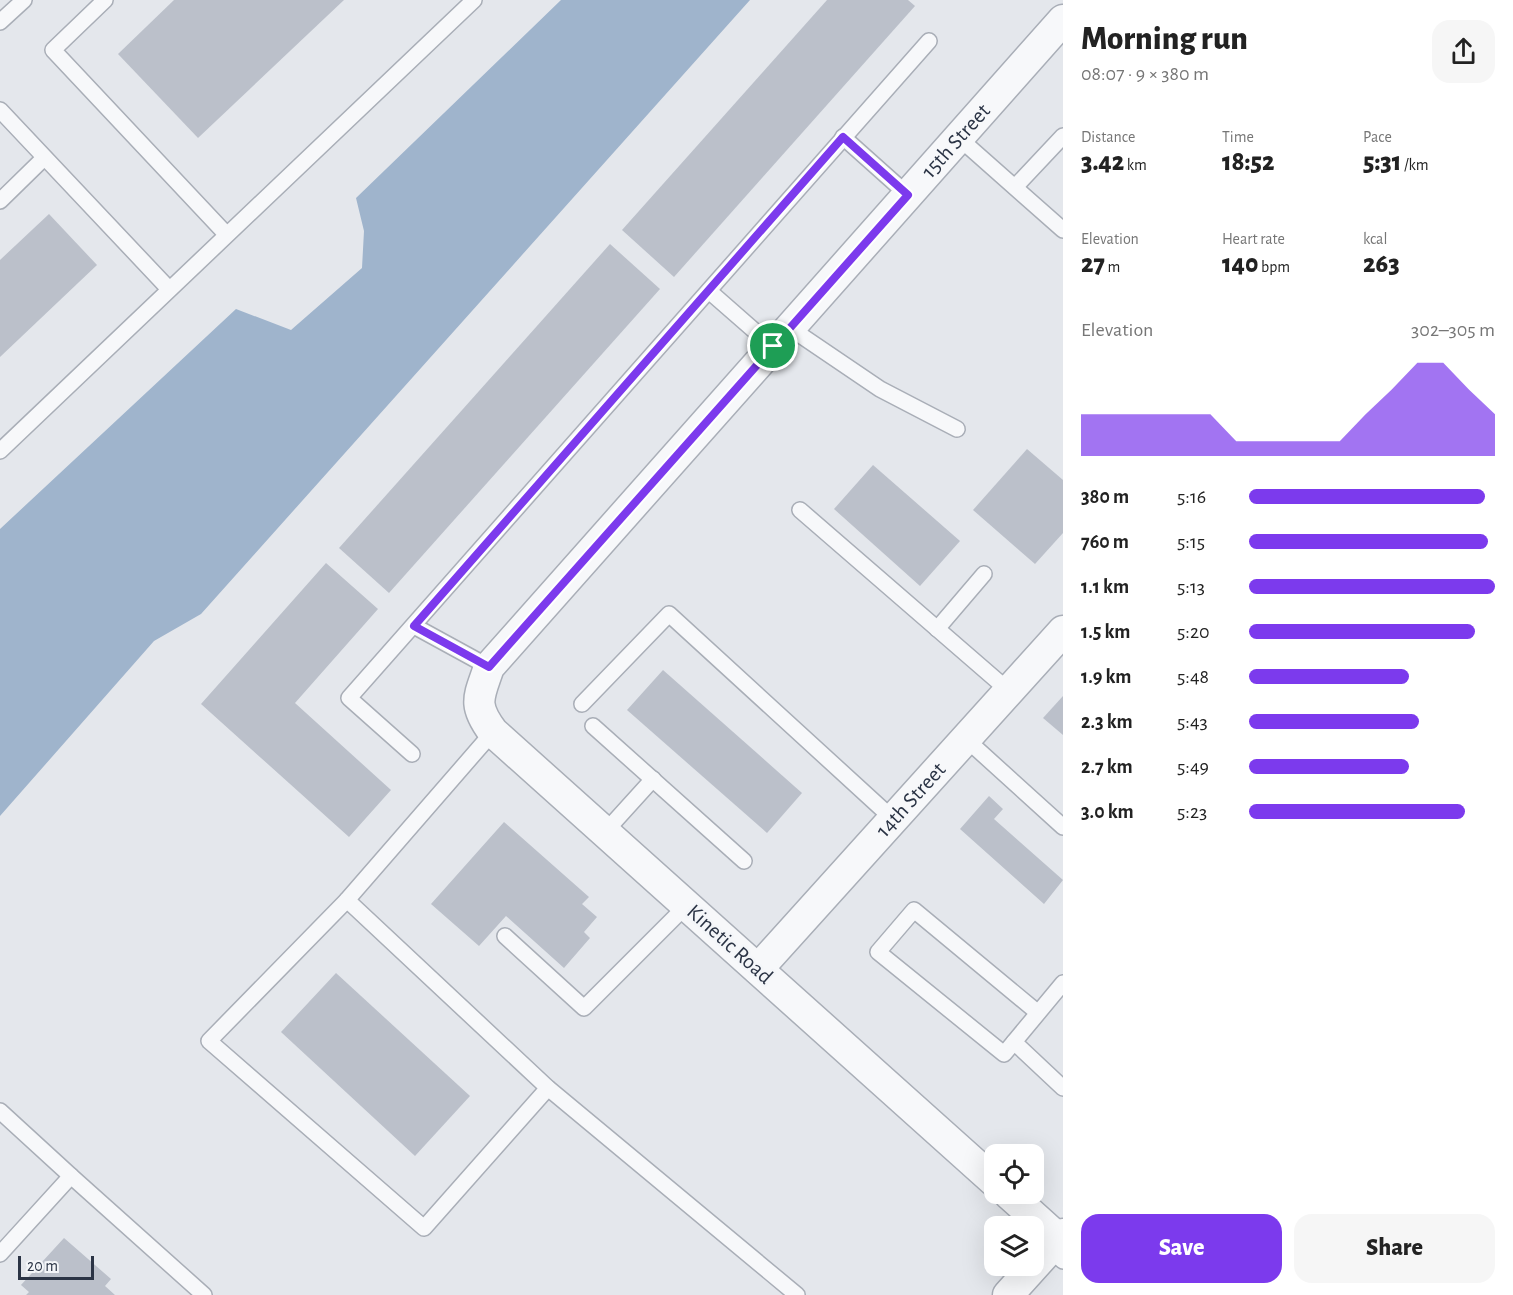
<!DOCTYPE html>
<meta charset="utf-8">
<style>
:root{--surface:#fff;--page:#f6f6f6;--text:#222;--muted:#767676;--accent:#7c3aed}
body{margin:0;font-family:"Alegreya Sans",sans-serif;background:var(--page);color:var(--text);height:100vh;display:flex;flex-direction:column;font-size:22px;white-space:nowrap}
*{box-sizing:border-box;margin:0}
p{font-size:20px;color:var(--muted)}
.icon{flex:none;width:33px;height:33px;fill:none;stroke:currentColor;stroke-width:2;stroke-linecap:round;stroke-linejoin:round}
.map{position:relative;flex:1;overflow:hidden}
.details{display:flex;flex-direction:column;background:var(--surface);width:450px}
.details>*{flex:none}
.tools{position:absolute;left:984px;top:1144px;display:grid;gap:12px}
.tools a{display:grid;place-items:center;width:60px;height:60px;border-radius:12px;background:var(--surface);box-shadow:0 6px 24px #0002;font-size:30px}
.scale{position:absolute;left:18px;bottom:15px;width:76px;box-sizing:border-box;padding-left:6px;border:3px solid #2b3445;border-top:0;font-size:16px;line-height:21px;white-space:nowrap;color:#2b3445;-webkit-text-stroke:4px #f4f6f9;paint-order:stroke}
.pin{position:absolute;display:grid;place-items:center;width:51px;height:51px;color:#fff;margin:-26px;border:3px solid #fff;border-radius:50%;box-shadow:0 2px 6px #0007}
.round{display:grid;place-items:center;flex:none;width:63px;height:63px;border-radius:18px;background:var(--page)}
.headline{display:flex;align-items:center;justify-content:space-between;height:102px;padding:0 18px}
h1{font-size:33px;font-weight:800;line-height:45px}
.figures{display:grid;grid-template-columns:repeat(3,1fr);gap:9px;height:102px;padding:6px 18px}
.figures div{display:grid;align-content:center}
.figures b{font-size:26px;font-weight:800}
.figures small{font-size:16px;font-weight:400}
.figures p{font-size:16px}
.chart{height:168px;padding:12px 18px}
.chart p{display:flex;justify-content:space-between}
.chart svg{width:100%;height:108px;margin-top:6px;fill:var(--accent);opacity:.7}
.cta{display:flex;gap:12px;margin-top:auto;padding:12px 18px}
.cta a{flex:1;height:69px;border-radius:18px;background:var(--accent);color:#fff;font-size:24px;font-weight:800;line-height:69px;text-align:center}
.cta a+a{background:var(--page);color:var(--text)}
ul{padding:0 18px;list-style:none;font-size:20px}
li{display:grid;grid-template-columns:96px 72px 1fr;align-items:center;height:45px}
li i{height:15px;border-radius:8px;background:var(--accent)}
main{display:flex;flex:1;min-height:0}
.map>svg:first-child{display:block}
.water{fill:#9fb4cc}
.building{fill:#bbc0ca}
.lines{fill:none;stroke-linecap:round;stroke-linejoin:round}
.lane-casing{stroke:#a9aeb7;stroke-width:18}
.street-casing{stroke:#a9aeb7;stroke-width:33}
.lane{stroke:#f7f8fa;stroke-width:15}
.street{stroke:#f7f8fa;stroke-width:30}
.route-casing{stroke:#fff;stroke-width:12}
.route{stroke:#7c3aed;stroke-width:8}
.labels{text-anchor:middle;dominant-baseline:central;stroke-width:5;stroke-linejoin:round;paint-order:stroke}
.street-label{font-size:22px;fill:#2b3445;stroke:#f4f6f9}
</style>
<main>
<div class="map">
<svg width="1063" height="1295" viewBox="0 0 1063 1295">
<rect width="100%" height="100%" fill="#e4e7ec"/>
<!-- water -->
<polygon class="water" points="561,0 750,0 201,614 154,641 0,816 0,529 236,309 291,330 362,268 364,231 356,198"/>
<!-- building -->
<g class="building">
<polygon points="174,0 344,0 198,138 118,54"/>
<polygon points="827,0 908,0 915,6 674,277 622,230"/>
<polygon points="49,214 97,265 0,357 0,260"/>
<polygon points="610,244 660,289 389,593 339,548"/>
<polygon points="1027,449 1063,480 1063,533 1035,564 973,510"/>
<polygon points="873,465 960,541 920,586 834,509"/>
<polygon points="326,563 378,609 295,703 391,790 349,837 201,704"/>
<polygon points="663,670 802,793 767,833 627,710"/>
<polygon points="1063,696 1063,735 1043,718"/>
<polygon points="989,796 1003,809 994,819 1063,880 1044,904 960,829"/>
<polygon points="504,822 589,897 582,904 597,917 584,932 590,938 564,968 506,916 479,946 431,904"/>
<polygon points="336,973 470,1096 415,1156 281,1032"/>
<polygon points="64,1238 111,1279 105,1286 115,1295 26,1295 29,1292 21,1285"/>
</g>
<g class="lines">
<defs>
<g id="lane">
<polyline points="105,0 53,50 226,234"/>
<polyline points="0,22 24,0"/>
<polyline points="0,110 169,289"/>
<polyline points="843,137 908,195"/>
<polyline points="959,138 1063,230"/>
<polyline points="1015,187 1063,136"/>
<polyline points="0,201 44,158"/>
<polyline points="709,291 773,347"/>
<polyline points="790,328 880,389 957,429"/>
<polyline points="0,451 474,0"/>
<polyline points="800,510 1009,691"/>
<polyline points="414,626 489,667"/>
<polyline points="937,629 984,574"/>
<polyline points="582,704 669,614 893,819"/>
<polyline points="593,726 744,861"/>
<polyline points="493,732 347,900 548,1088 797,1295"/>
<polyline points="966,739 1063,827"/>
<polyline points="412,754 349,698 929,41"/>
<polyline points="605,832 653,779"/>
<polyline points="347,900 209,1041 424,1228 548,1088"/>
<polyline points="505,936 584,1008 687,905"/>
<polyline points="1063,983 1014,1042 1063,1088"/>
<polyline points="1014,1042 1004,1054 878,952 914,910 1037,1012"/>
<polyline points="0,1111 71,1176"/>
<polyline points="1049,1249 1063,1261"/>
<polyline points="0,1254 71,1176 204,1295"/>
</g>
<g id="street">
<path id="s1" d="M758,969L1063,631"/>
<path id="s2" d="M994,1181L493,732C472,704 479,697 489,667L1063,20"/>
<polyline points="1009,1194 1059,1239"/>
<polyline points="1008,1295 1063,1234"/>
</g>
</defs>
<!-- lane casing -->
<use href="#lane" class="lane-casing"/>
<!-- street casing -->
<use href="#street" class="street-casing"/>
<!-- lane -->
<use href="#lane" class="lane"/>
<!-- street -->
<use href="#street" class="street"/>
</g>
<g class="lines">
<defs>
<polygon id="route" points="843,137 908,195 489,667 414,626"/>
</defs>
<!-- route casing -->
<use href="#route" class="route-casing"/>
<!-- route -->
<use href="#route" class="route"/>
</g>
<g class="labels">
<!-- street labels -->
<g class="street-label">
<text stroke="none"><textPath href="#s2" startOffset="1446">15th Street</textPath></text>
<text stroke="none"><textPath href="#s1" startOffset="228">14th Street</textPath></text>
<text transform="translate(730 944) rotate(42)">Kinetic Road</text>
</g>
</g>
</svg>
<div class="tools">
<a><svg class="icon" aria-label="locate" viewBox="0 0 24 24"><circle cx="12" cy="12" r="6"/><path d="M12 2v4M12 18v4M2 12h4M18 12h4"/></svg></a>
<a><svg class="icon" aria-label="layers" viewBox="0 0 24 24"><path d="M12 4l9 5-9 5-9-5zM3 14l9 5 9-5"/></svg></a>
</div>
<div class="scale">20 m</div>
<div class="pin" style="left:773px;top:346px;background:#1e9e55"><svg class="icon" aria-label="arrive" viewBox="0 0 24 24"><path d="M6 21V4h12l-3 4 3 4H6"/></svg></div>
</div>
<section class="details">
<div class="headline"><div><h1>Morning run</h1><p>08:07 · 9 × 380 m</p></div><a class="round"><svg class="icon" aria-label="share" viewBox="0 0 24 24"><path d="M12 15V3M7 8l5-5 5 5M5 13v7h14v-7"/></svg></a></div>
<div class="figures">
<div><p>Distance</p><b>3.42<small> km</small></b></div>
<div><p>Time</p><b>18:52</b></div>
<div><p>Pace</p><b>5:31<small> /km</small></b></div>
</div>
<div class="figures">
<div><p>Elevation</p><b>27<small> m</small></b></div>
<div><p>Heart rate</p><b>140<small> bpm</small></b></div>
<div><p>kcal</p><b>263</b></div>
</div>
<div class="chart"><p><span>Elevation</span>302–305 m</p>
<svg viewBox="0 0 160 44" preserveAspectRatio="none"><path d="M0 44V27L10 27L20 27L30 27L40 27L50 27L60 38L70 38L80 38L90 38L100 38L110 27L120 17L130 6L140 6L150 17L160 27V44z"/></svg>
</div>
<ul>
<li><b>380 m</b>5:16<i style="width:96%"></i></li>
<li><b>760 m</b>5:15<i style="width:97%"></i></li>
<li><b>1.1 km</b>5:13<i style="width:100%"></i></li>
<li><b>1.5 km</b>5:20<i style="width:92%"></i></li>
<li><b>1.9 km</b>5:48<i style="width:65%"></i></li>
<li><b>2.3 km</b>5:43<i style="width:69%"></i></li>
<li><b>2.7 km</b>5:49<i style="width:65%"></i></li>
<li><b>3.0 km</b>5:23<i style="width:88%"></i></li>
</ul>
<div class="cta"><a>Save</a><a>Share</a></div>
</section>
</main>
